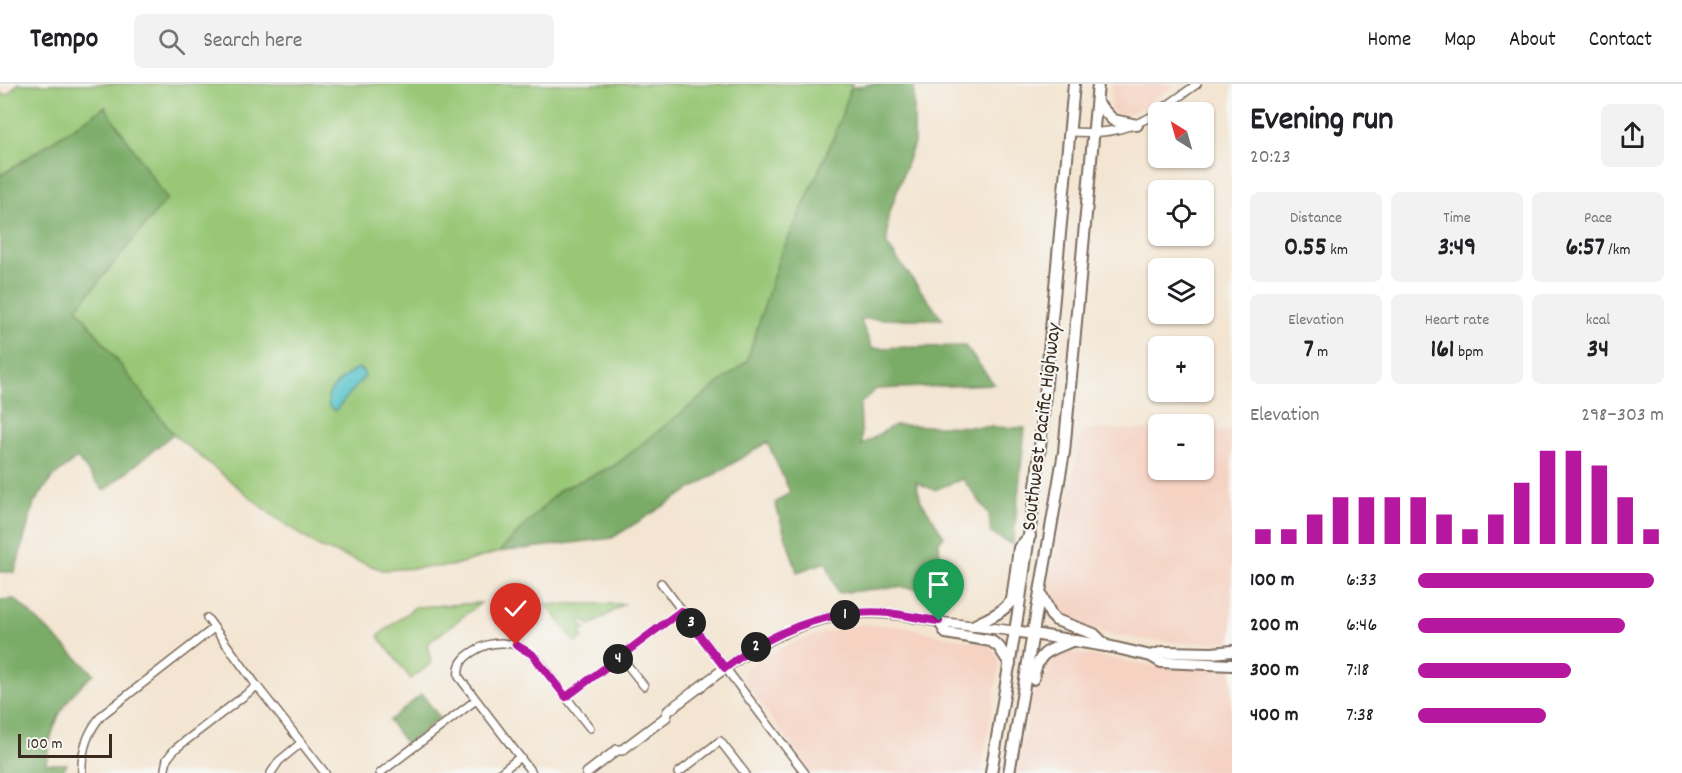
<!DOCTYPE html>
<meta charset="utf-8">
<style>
:root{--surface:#fff;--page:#f2f2f2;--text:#202124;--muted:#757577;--line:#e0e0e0;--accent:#b5179e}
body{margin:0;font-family:Dekko,sans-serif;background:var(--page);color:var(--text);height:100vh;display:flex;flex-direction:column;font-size:22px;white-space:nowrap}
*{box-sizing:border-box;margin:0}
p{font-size:20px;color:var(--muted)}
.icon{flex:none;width:33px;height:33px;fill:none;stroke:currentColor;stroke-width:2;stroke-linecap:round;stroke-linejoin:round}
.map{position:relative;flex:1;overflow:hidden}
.details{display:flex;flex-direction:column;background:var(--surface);width:450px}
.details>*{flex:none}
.needle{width:39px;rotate:323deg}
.tools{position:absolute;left:1148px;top:18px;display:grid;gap:12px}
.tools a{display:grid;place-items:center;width:66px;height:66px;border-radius:9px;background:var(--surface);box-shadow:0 2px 4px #0004;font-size:30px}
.scale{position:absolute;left:18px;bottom:15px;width:94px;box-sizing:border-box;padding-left:6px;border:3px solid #3b2a1e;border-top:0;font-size:16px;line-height:21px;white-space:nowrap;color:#3b2a1e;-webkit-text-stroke:4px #f6f6f2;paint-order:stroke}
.pin{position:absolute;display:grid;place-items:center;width:51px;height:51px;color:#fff;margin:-62px -26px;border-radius:50% 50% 50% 0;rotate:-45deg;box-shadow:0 0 6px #0007}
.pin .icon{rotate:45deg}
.km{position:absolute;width:30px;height:30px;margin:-15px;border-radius:50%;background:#222;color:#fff;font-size:16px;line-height:30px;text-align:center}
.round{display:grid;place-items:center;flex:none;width:63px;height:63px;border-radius:9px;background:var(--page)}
.summary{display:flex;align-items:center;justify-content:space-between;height:102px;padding:0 18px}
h1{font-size:33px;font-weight:700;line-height:45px}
.stats{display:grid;grid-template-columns:repeat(3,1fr);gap:9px;height:102px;padding:6px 18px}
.stats div{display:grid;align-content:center;border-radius:9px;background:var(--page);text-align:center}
.stats b{font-size:26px;font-weight:700}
.stats small{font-size:16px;font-weight:400}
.stats p{font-size:16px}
.chart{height:168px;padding:12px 18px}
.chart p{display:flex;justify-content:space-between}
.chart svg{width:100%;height:108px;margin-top:6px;stroke:var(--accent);stroke-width:6}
ul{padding:0 18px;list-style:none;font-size:20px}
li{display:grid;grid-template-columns:96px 72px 1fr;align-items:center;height:45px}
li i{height:15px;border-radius:8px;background:var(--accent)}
header{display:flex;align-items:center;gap:36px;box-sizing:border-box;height:84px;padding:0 30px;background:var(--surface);border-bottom:2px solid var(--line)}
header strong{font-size:28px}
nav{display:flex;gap:33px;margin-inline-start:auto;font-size:21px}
.search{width:420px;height:54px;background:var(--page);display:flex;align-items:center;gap:15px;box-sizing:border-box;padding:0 21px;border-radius:9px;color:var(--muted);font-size:22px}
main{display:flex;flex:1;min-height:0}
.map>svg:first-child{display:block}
.built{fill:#f5d2c2}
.green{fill:#98c776;stroke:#6a784a;stroke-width:1.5}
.forest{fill:#7aac67;stroke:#5a6b42;stroke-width:1.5}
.water{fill:#56c4cb;stroke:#487774;stroke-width:1.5}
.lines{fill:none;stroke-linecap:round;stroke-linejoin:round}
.minor-casing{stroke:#7b6b5d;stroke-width:10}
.major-casing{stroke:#7b6b5d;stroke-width:12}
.highway-casing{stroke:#7b6b5d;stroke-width:14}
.minor{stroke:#fff;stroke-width:7}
.major{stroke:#fff;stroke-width:9}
.highway{stroke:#fff;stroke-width:10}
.route-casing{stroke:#fff;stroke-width:12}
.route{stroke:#b5179e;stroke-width:8}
.labels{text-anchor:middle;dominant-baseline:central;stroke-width:4.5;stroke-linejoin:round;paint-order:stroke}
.street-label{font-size:21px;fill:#3b2a1e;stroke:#f6f6f2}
</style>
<header>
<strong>Tempo</strong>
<div class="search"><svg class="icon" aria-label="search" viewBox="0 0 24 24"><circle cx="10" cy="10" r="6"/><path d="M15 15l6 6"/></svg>Search here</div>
<nav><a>Home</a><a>Map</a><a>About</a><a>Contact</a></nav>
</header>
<main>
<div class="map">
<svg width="1232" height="689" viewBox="0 0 1232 689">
<rect width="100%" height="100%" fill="#f6f6f2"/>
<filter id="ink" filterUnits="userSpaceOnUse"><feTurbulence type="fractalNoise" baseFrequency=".0167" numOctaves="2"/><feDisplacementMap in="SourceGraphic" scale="12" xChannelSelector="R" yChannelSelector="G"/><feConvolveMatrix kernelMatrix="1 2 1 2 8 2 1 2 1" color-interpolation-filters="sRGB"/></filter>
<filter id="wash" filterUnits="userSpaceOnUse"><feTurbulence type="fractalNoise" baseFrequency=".008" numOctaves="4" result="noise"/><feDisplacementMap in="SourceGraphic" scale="24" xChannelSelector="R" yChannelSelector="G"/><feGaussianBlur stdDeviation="1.35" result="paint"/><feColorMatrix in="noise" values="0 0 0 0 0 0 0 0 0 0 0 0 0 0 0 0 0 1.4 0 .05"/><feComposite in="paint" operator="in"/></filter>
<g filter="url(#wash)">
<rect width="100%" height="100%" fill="#f3e5d1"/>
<!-- built -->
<g class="built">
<polygon points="1112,0 1177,0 1144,23 1132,29 1123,31 1114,28 1111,25"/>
<polygon points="1083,345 1158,346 1158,386 1203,386 1203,346 1232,347 1232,558 1185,559 1132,554 1058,540 1046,515"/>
<polygon points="861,540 907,543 939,551 990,561 998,573 999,584 981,689 811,689 745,598 744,589 747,583 762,574 798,557 822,549"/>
<polygon points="1059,566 1149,581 1180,584 1232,583 1232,689 1017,689 1038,585 1041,577"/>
</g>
<!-- green -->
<g class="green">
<polygon points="17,0 852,0 840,38 779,177 748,277 614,382 560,406 499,468 451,482 383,486 319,463 272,431 173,350 77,224 105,23 0,92 0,8 3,11 9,10"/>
<polygon points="481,519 427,560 431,579 411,595 378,552 415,523"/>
<polygon points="546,520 624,520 593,540 589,541 584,535 580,538 585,545 580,549 583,553 576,559"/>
</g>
<!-- forest -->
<g class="forest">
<polygon points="872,0 914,0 914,59 888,133 887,161 942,235 860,235 872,264 965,262 994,300 876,305 860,320 862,361 894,341 1025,344 1013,461 991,449 989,430 963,395 934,406 916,398 921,417 944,452 939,458 942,507 898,503 838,509 826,478 797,488 775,419 790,408 767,358 612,454 499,468 560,406 614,382 747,277 778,177 832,58 851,4"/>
<polygon points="105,23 167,115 77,224 173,350 104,407 77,374 51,395 34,419 15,488 0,488 0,92"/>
<path d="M15,515L94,590C63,614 50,642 46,680H67L61,689H0V516Z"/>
<polygon points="422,610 440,634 406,660 389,637"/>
</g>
<!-- water -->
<path class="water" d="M358,284L362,286L365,292L335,327L329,322C328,319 328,314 328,312C331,303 350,288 358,284Z"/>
</g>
<g filter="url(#ink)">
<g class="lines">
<defs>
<g id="minor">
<polyline points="1158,28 1197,0"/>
<path d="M1070,48C1106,50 1126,47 1158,29"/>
<polyline points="661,499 805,689"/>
<polyline points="207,534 257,602 325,689"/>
<polyline points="621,573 644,602"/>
<polyline points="566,613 681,527"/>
<polyline points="165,685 167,675 175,665 257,602"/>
<path d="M82,689C81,667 87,648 102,631L214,544"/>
<polyline points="271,689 279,677 301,659"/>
<polyline points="380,689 476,616"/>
<polyline points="500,689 520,673"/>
<path d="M532,689L459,593C457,580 464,573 474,567C492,556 515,556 531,570C541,578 548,590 555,599C567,614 578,629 590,644"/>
<polyline points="678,689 720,657 745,689"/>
</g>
<path id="major" d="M587,689L617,666H622L666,633L668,627C734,578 787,529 874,529C894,529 913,533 933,537C960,541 988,544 1015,547"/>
<g id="highway">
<polyline points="1097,19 1113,36 1137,41"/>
<polyline points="1040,508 1051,531 1056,536 1094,550 1106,562"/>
<polyline points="940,538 946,549 991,557 999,563 1010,580"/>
<path d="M973,542C986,535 1003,529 1012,516L1019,464L1030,452"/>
<polyline points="1015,547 1112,563 1151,572 1161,578 1232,581"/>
<polyline points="1151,572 1163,568 1212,569 1232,567"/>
<path d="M1033,595C1038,567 1048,567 1072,557"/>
<polyline points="991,689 1018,529 1037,395 1074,0"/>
<polyline points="1009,689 1064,368 1098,0"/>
</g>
</defs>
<!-- minor casing -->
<use href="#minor" class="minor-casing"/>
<!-- major casing -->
<use href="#major" class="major-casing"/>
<!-- highway casing -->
<use href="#highway" class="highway-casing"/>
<!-- minor -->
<use href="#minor" class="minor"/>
<!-- major -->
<use href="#major" class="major"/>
<!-- highway -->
<use href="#highway" class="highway"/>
</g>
</g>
<g class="lines" filter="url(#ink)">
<defs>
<path id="route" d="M516,561L532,570L566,613L681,527L725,584C772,548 828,524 889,529C906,531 922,535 939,537"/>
</defs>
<!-- route casing -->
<use href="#route" class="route-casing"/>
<!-- route -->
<use href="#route" class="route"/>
</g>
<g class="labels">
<!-- street labels -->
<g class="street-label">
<text transform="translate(1043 343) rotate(-83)">Southwest Pacific Highway</text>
</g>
</g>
</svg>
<div class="tools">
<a><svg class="needle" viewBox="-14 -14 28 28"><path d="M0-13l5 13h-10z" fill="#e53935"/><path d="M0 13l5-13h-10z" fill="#757577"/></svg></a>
<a><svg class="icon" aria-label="locate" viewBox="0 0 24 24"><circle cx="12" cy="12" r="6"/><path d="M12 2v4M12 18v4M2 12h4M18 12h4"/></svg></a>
<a><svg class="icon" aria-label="layers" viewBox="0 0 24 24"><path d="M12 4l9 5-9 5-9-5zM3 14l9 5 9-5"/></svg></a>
<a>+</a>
<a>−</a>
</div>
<div class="scale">100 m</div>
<div class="pin" style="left:939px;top:537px;background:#1e9e55"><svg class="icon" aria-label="arrive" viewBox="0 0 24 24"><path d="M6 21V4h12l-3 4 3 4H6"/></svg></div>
<div class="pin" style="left:516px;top:561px;background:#d93025"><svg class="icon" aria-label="check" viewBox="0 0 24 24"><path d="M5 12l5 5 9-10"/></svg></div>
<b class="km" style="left:845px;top:531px">1</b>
<b class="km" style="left:756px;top:563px">2</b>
<b class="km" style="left:691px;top:539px">3</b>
<b class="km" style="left:618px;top:575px">4</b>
</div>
<section class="details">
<div class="summary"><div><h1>Evening run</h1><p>20:23</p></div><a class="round"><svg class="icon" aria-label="share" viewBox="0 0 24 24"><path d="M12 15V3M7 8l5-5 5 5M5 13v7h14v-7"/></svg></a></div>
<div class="stats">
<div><p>Distance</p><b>0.55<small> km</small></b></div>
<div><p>Time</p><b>3:49</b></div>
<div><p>Pace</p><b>6:57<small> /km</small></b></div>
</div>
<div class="stats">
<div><p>Elevation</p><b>7<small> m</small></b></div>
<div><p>Heart rate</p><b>161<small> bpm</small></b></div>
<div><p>kcal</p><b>34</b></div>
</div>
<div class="chart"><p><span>Elevation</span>298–303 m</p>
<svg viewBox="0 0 160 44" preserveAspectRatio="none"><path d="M5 44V38M15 44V38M25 44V32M35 44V25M45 44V25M55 44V25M65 44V25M75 44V32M85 44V38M95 44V32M105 44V19M115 44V6M125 44V6M135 44V12M145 44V25M155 44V38"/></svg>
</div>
<ul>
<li><b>100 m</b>6:33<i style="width:96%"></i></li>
<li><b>200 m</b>6:46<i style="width:84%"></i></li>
<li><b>300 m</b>7:18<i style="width:62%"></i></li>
<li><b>400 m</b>7:38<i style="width:52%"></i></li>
</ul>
</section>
</main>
